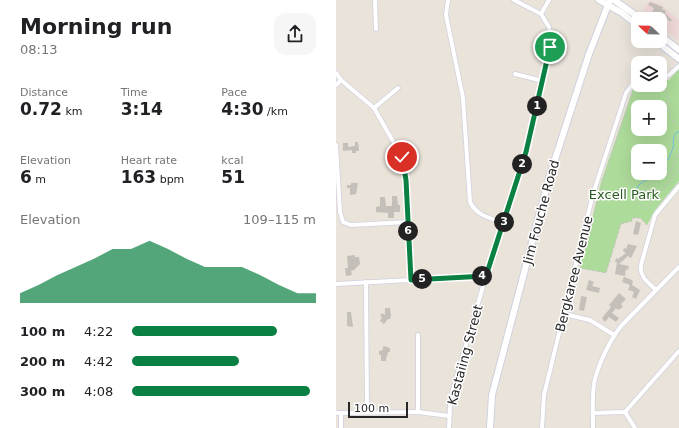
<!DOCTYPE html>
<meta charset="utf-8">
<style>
:root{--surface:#fff;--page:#f6f6f6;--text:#202124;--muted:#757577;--accent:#0b8043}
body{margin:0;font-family:"DejaVu Sans",sans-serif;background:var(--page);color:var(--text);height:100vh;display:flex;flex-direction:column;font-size:15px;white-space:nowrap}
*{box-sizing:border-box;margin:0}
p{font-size:13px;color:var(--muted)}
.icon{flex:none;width:22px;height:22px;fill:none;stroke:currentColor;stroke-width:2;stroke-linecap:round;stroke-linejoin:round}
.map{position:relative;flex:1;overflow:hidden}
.details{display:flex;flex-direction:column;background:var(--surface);width:336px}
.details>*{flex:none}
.needle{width:26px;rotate:292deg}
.tools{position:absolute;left:295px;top:12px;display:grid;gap:8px}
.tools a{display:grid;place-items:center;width:36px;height:36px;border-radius:8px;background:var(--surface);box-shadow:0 4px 16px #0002;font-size:20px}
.scale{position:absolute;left:12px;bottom:10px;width:60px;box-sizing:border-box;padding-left:4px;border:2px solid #272727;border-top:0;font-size:11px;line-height:14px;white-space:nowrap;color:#272727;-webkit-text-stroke:3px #fff;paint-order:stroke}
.pin{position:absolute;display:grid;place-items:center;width:34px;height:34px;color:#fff;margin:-17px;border:2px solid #fff;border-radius:50%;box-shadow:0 1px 4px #0007}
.km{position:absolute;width:20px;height:20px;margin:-10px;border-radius:50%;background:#222;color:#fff;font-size:11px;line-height:20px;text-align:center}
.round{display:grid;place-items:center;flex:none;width:42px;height:42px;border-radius:12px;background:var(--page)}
.overview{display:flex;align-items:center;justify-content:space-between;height:68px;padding:0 20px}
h1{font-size:22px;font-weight:600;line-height:30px}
.metrics{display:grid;grid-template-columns:repeat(3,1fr);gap:6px;height:68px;padding:4px 20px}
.metrics div{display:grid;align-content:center}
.metrics b{font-size:17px;font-weight:600}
.metrics small{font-size:11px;font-weight:400}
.metrics p{font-size:11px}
.chart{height:112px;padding:8px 20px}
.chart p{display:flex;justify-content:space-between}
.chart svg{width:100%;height:72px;margin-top:4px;fill:var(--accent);opacity:.7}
ul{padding:0 20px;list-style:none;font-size:13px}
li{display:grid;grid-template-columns:64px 48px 1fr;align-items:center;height:30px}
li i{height:10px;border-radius:5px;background:var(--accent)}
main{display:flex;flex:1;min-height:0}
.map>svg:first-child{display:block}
.medical{fill:#efd7d7}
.green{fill:#addb9a;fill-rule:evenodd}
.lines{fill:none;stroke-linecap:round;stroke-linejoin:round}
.stream{stroke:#75c0e2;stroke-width:1}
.building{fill:#c4c0b9}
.street-casing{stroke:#cfd1df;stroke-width:5.5}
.secondary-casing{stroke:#cfd1df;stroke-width:8}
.path{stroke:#c3c3c3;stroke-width:1;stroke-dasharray:3 2;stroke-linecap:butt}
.street{stroke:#fff;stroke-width:4}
.secondary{stroke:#fff;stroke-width:6}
.route-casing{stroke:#fff;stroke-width:8}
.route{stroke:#0b8043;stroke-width:5}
.labels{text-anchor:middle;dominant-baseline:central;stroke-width:3;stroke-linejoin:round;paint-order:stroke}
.park-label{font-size:13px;fill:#295c1f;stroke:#fff}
.street-label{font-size:13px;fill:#272727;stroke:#fff}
</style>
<main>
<section class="details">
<div class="overview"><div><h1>Morning run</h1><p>08:13</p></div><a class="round"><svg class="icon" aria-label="share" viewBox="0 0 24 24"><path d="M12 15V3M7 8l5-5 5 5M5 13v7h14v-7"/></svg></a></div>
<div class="metrics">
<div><p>Distance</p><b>0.72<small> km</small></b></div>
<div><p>Time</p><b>3:14</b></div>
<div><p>Pace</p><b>4:30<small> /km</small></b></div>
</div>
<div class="metrics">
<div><p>Elevation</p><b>6<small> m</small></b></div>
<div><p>Heart rate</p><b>163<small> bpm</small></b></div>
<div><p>kcal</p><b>51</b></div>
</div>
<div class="chart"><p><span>Elevation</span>109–115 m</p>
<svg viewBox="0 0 160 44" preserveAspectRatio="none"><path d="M0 44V38L10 33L20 27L30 22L40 17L50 11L60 11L70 6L80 11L90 17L100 22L110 22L120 22L130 27L140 33L150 38L160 38V44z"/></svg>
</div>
<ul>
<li><b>100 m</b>4:22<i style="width:79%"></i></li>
<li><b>200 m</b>4:42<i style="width:58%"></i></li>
<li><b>300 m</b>4:08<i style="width:97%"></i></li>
</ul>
</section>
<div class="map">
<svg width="343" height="428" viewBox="0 0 343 428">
<rect width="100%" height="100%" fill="#e9e3da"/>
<!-- medical -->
<polygon class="medical" points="314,0 325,5 343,20 342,40 324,26 324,19 314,19 306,13"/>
<!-- green -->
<path class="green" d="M343,69V181L319,210L311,225L304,218H296V221L285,224L270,273L244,268L265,182L297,89L302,85H324V81L333,80ZM302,107H324V129H302ZM302,151H324V173H302Z"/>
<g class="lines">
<!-- stream -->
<g class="stream">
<polyline points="324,169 333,158 338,145 337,144 338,136 341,132 343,132"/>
<path d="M297,192L299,193C300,190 302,186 304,184C309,179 314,182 313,173"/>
</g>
</g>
<!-- building -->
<g class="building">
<polygon points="314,2 327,7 326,9 330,11 329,13 336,20 334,22 330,18 316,13 318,8 312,5"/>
<polygon points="19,142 22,142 23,151 20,151 20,153 16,153 16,150 7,151 7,143 12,143 12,147 19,146"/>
<polygon points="15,183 22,183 20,194 14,195 14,188 11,188 11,185 15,185"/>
<polygon points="56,196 61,196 62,205 64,205 64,212 58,212 58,218 52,218 52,213 40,212 40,207 44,206 44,197 49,197 50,206 56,206"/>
<polygon points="300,221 305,223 302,235 297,234"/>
<polygon points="292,244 301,246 295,258 292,256 283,264 293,266 292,270 290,269 289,276 279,274 281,262 279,262 280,258 282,259 290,253 287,251 288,248 290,249"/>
<polygon points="19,255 19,257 23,257 24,264 18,270 15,271 16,275 10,276 9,268 12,268 11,256"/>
<polygon points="288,277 296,280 297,282 296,285 304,290 300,299 296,297 298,292 292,290 294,285 286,282"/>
<polygon points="253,280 258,282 256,286 264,288 263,293 250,290"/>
<polygon points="283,293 290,299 285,304 287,307 282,310 280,308 276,313 283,318 280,322 273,317 269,322 266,318 275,307 273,305"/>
<polygon points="245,296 251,297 248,311 243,310"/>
<polygon points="49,308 54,308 55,316 54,319 52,319 48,324 44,321 46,317 44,316 46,313 49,315"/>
<polygon points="11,312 15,312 17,327 11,326"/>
<polygon points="47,346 52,347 52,348 54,348 54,352 52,352 51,357 50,357 50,361 45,361 45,355 43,355 43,351 47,350"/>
</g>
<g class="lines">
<defs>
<g id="street">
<polyline points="39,0 40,29"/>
<path d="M112,0L110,15L127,98L134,202C141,216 154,218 168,223"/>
<polyline points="205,14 213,0"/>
<polyline points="0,73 5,80 38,108 66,157 70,180 75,280"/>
<polyline points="179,74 207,81"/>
<polyline points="324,79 333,75 343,66"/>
<polyline points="0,85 5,80"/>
<polyline points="38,108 62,88"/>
<polyline points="0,145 4,212 7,222 15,225 72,222"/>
<polyline points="30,282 31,412"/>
<polyline points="0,284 150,276"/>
<path d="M320,290C313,283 303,277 305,265L319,215L343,186"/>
<polyline points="228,314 254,320 278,335"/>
<polyline points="82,335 82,412"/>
<polyline points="289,412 299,428"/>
<polyline points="0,413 82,412 113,416"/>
<polyline points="5,413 5,428"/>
<polyline points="257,413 289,412 343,351"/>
<polyline points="113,428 114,405 116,393 150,276 190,152 207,81 215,39 213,27 205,14 178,0"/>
<polyline points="206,428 208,395 257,194 290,93 296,85 302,82"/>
<path d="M257,428C257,413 256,399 258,384C261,366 275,338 286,325L343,267"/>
</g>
<g id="secondary">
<polyline points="263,0 286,13 302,26"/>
<polyline points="278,0 305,19"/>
<polyline points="324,35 343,50"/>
<polyline points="320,41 343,59"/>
<polyline points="154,428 156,395 213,178 253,54 274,0"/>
</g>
</defs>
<!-- street casing -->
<use href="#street" class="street-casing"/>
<!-- secondary casing -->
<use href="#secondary" class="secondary-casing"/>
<!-- path -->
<g class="path">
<polyline points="329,81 334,118 343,126"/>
<polyline points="296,93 267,182 244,268 270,273 285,224 296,221 296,218 304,218 311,225 312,224"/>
<polyline points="343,155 333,174 316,181 301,202 310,209 343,169"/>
</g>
<!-- street -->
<use href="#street" class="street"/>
<!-- secondary -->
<use href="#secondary" class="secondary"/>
</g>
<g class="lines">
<defs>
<polyline id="route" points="66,157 70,180 75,280 150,276 190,152 214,47"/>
</defs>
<!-- route casing -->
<use href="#route" class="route-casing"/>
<!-- route -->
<use href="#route" class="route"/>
</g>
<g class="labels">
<!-- park labels -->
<g class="park-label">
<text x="288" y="194">Excell Park</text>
</g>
<!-- street labels -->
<g class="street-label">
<text transform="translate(205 212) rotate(-75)">Jim Fouche Road</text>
<text transform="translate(238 274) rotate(-76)">Bergkaree Avenue</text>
<text transform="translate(129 355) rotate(-75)">Kastaiing Street</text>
</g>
</g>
</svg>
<div class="tools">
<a><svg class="needle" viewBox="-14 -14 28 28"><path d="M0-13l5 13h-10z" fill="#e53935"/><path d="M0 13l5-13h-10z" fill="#757577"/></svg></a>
<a><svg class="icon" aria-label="layers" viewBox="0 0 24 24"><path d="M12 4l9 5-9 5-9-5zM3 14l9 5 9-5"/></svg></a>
<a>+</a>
<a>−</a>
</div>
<div class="scale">100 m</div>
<div class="pin" style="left:214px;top:47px;background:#1e9e55"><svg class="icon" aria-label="arrive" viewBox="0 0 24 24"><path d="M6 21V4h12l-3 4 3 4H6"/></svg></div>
<div class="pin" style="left:66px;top:157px;background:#d93025"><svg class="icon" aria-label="check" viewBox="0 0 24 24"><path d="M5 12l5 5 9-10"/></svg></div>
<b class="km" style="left:201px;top:106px">1</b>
<b class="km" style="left:186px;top:164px">2</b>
<b class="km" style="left:168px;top:222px">3</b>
<b class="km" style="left:146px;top:276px">4</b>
<b class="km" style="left:86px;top:279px">5</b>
<b class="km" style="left:72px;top:231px">6</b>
</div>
</main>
